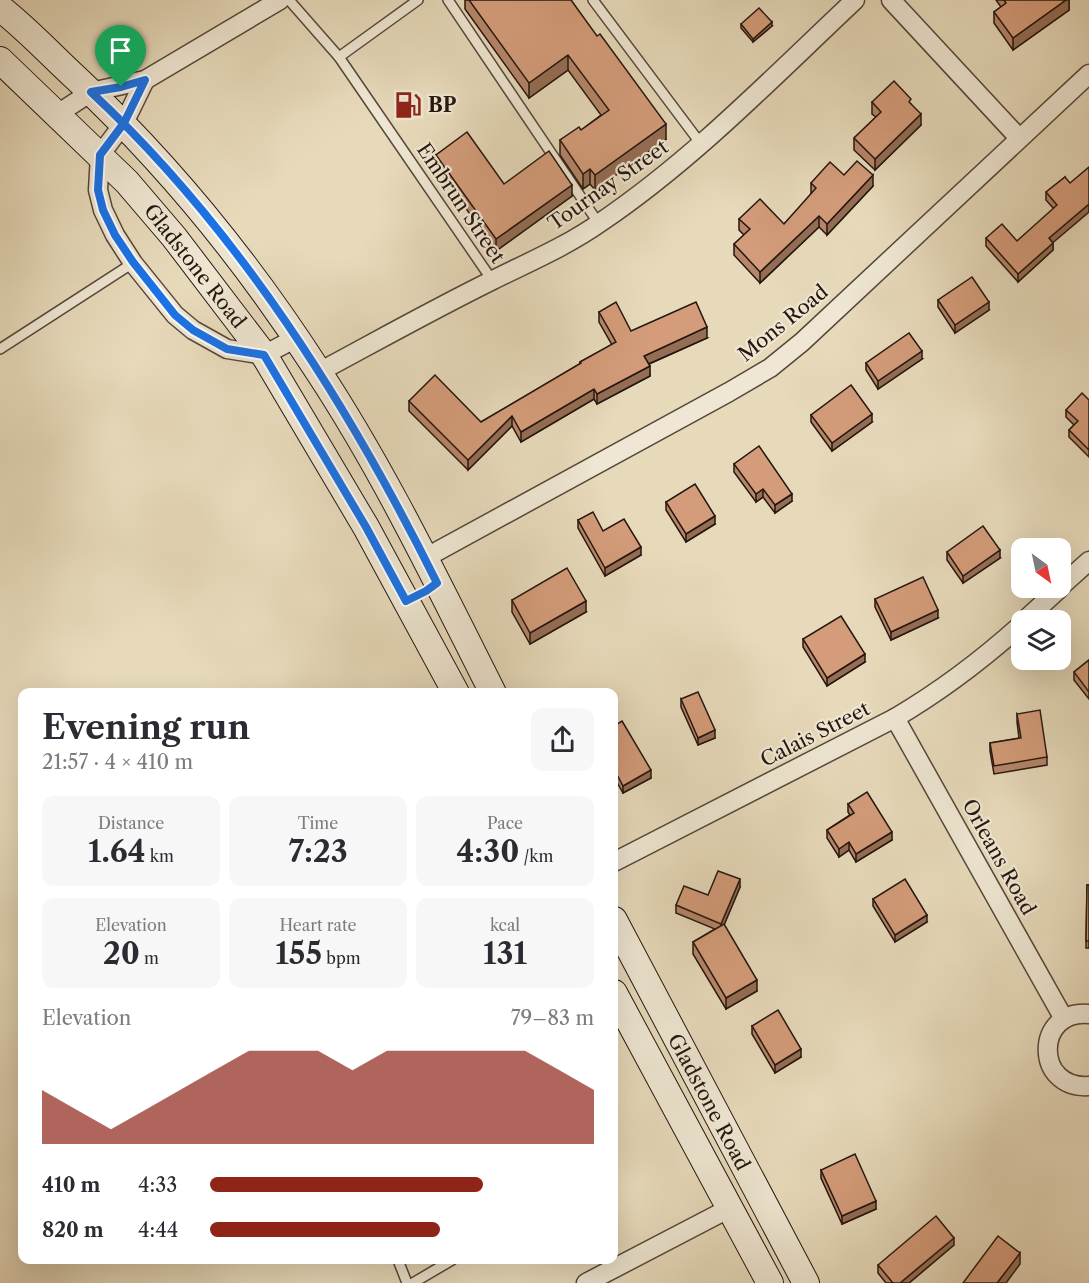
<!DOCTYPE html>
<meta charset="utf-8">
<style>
:root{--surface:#fff;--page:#f7f7f7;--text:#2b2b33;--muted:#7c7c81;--accent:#8f2418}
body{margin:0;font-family:"Libre Caslon Text",serif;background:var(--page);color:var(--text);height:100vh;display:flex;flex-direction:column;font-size:22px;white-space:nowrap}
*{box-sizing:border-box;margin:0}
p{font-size:20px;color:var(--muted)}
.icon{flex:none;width:33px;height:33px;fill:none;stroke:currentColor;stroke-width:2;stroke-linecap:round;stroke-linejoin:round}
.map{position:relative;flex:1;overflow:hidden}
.panel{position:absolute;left:18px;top:688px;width:600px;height:576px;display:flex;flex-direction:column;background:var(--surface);border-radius:12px;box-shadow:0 6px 24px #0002}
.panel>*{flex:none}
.needle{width:39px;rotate:147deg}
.tools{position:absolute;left:1011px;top:538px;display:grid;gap:12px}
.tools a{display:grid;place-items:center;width:60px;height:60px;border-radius:12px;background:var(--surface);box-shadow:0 6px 24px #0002;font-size:30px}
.pin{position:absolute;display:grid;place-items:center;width:51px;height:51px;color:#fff;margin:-62px -26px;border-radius:50% 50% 50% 0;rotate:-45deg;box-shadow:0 0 6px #0007}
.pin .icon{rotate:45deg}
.round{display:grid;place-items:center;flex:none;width:63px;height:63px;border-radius:12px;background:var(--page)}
.headline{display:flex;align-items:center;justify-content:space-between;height:102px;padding:0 24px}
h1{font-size:33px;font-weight:700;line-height:45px}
.stats{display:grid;grid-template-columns:repeat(3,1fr);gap:9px;height:102px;padding:6px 24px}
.stats div{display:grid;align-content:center;border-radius:12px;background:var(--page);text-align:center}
.stats b{font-size:30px;font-weight:700}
.stats small{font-size:16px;font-weight:400}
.stats p{font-size:16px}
.chart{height:168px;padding:12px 24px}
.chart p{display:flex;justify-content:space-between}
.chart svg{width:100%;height:108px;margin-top:6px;fill:var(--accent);opacity:.7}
ul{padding:0 24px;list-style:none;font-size:20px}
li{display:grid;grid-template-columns:96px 72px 1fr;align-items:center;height:45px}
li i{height:15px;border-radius:8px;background:var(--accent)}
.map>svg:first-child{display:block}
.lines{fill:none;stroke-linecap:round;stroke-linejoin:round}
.lane-casing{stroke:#55473a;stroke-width:12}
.street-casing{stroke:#55473a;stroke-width:21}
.secondary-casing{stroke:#24160f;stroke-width:28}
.lane{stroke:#efe7d3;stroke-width:9}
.street{stroke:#efe7d3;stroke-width:18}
.secondary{stroke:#efe7d3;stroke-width:26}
.wall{fill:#b68669;stroke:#24160f;stroke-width:1.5}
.shaded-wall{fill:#946d55;stroke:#24160f;stroke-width:1.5}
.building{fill:#d49c7a;stroke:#24160f;stroke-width:1.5}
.route-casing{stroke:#fff;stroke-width:12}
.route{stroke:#1a73e8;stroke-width:8}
.labels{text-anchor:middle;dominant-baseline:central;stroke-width:4.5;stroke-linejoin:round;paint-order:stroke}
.poi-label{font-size:20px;font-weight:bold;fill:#24160f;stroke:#efe7d3;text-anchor:start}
.street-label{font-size:20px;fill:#24160f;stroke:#efe7d3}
</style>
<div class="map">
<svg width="1089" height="1283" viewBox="0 0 1089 1283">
<rect width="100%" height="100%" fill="#e7dabb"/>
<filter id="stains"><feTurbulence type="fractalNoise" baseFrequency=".00333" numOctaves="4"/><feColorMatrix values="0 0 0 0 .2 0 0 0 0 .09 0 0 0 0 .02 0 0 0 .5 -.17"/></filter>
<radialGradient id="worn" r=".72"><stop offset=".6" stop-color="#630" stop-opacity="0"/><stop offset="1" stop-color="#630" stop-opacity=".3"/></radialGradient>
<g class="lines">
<defs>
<g id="lane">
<polyline points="289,0 339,57 492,280"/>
<polyline points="448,0 599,224"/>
<polyline points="593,0 701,144"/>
<polyline points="339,57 418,0"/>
<polyline points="0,349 133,263"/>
<polyline points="398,1260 407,1283"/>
<polyline points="413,1283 452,1260"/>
</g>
<g id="street">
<polyline points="891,0 1019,138"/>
<polyline points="145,80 124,123 100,155 98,190 103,210 115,235 133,263 175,315 193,330 227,349 264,355 296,338"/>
<polyline points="56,115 91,92 145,80 280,0"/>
<path d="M319,372C377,341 434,309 493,280C529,262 567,246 601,222C694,159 773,77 855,0"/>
<polyline points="425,558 729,392 770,368 802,342 1089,74"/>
<polyline points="1060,587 1089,561"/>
<polyline points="1024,621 1060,588"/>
<polyline points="895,718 1064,1019"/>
<path d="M614,862L895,718C941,691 982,660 1022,624"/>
<path d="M1089,1014C1034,1009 1034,1090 1089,1086"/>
<polyline points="586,1283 730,1208"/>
</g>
<g id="secondary">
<path d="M0,8C27,29 51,55 76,78C169,165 249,264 318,371C385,473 438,584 493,693"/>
<polyline points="0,60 127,182 174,237 264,355 366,527 456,693"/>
<polyline points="614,920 806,1283"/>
<polyline points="614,993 770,1283"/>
</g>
</defs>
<!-- lane casing -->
<use href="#lane" class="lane-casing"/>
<!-- street casing -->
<use href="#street" class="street-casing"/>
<!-- secondary casing -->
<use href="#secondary" class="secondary-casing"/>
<!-- lane -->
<use href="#lane" class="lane"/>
<!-- street -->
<use href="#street" class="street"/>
<!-- secondary -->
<use href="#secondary" class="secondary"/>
</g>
<!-- wall -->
<g class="wall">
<polygon points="465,0 571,0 666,139 595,190 590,184 583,189 560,155 560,140 581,130 601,115 568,70 529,98 465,9"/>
<polygon points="996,0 1069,0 1069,10 1013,50 994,23 994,12 1001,7"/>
<polygon points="741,24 772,26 753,42 741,28"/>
<polygon points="872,102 911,104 921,125 875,170 854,150 854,138 876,117 872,114"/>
<polygon points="436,155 504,184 572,196 496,251 436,166"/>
<polygon points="844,175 873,186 827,235 819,227 760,283 734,255 734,244 744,235 739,230 739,219 784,224 811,195 811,183"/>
<polygon points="1065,177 1053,242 1053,250 1018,282 986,246 986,238 1017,241 1054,209 1046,200 1046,192"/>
<polygon points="938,300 989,310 955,333 938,307"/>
<polygon points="599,312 631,331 707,338 649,364 650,376 597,404 594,399 521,442 512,426 468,470 409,411 409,401 481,422 580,364 580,362 612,345 599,322"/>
<polygon points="922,359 878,389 866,370 866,363"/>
<polygon points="1089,400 1089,457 1069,437 1069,430 1074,425 1066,417 1066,410"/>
<polygon points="811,415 872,422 832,451 811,422"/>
<polygon points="734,464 792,501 775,513 763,497 756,502 734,472"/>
<polygon points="666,502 715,524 686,542 666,510"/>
<polygon points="578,520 603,531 641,555 605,576 578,528"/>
<polygon points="947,552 1000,558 963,583 947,560"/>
<polygon points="875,599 938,618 891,640 875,607"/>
<polygon points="512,600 586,612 530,644 512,612"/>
<polygon points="803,639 865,662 827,686 803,647"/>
<polygon points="1089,660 1089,699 1074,680 1074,672"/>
<polygon points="681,699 715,738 698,745 681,707"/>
<polygon points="1017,714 1047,757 1047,765 994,774 990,751 990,743 1019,738 1017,722"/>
<polygon points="614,726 651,778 623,793 614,777"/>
<polygon points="848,804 892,840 856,862 849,850 839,857 827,838 827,830 850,815 848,812"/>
<polygon points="1087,885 1089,885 1089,948 1086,948"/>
<polygon points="740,887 724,925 757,991 726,1009 693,954 693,942 715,929 676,913 676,905"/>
<polygon points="873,899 927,922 895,942 873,906"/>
<polygon points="752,1026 801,1057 775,1073 752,1034"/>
<polygon points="821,1170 876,1209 842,1224 821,1178"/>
<polygon points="954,1245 909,1283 886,1283 878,1273 878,1265"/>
</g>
<!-- shaded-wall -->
<g class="shaded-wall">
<polygon points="1066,0 1069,0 1069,10 1013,50 1013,38"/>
<polygon points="772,22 772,26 753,42 753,39"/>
<polygon points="568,55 568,70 529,98 529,83"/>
<polygon points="921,114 921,125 875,170 875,159"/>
<polygon points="666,124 666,139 595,190 595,175"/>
<polygon points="590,169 590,184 583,189 583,174"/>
<polygon points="873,175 873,186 827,235 827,224"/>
<polygon points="572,185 572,196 496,251 496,239"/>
<polygon points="1089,204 1089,212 1049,246 1049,238"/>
<polygon points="819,216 819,227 760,283 760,272"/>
<polygon points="1053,243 1053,250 1018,282 1018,274"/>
<polygon points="989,302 989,310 955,333 955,325"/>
<polygon points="707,327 707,338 644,366 644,356"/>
<polygon points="922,351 922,359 878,389 878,381"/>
<polygon points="650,366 650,376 597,404 597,394"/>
<polygon points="594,389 594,399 521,442 521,432"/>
<polygon points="872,414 872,422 832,451 832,443"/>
<polygon points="512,416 512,426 468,470 468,460"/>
<polygon points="763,489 763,497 756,502 756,494"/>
<polygon points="792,494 792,501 775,513 775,505"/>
<polygon points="715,516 715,524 686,542 686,534"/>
<polygon points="641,547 641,555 605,576 605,568"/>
<polygon points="1000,550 1000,558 963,583 963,576"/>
<polygon points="586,601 586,612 530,644 530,633"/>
<polygon points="938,610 938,618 891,640 891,632"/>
<polygon points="865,654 865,662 827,686 827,678"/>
<polygon points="715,730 715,738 698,745 698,738"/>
<polygon points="651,770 651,778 623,793 623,786"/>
<polygon points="892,832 892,840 856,862 856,854"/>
<polygon points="849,842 849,850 839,857 839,849"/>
<polygon points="740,879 740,887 721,932 721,924"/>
<polygon points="927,915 927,922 895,942 895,935"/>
<polygon points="757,980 757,991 726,1009 726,998"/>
<polygon points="801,1049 801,1057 775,1073 775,1065"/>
<polygon points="876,1201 876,1209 842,1224 842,1216"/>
<polygon points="954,1238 954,1245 909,1283 900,1283"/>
<polygon points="1020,1253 1020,1264 1006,1283 997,1283"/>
</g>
<!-- building -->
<g class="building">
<polygon points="469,0 571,0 597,36 600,34 666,124 595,175 590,169 583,174 560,140 579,127 581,130 609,110 568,55 529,83"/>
<polygon points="1004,0 1066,0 1013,38 994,12 1006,3"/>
<polygon points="759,8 772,22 753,39 741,24"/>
<polygon points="894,81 911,99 909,102 921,114 875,159 854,138 881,112 872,102"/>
<polygon points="467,132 504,184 549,151 572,185 496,239 436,155"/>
<polygon points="857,161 873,175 827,224 819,216 760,272 734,244 750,229 739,219 760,199 784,224 816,188 811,183 830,162 844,175"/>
<polygon points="1089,167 1089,204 1049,238 1053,243 1018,274 986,238 1002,224 1017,241 1057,205 1046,192 1065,177 1070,183"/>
<polygon points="972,277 989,302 955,325 938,300"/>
<polygon points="616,302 631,331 696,302 707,327 644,356 650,366 597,394 594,389 521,432 512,416 468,460 409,401 435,375 481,422 581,363 580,362 616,342 599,312"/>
<polygon points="909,333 922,351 878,381 866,363"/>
<polygon points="851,385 872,414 832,443 811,415"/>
<polygon points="1082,393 1089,400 1089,450 1069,430 1078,421 1066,410"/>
<polygon points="759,446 792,494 775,505 763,489 756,494 734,464"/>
<polygon points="695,484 715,516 686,534 666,502"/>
<polygon points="593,512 603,531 624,519 641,547 605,568 578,520"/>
<polygon points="983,526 1000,550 963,576 947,552"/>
<polygon points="567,568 586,601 530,633 512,600"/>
<polygon points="923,577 938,610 891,632 875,599"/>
<polygon points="841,616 865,654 827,678 803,639"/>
<polygon points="1089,660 1089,692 1074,672"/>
<polygon points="698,692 715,730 698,738 681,699"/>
<polygon points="1040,710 1047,757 994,766 990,743 1021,738 1017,714"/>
<polygon points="622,721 651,770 623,786 614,769 614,726"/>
<polygon points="867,792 892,832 856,854 849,842 839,849 827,830 854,813 848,804"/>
<polygon points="718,871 740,879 721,924 676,905 684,886 708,895"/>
<polygon points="905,879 927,915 895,935 873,899"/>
<polygon points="1087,885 1089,885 1089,941 1086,941"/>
<polygon points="724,924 757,980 726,998 693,942"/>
<polygon points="778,1010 801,1049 775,1065 752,1026"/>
<polygon points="855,1154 876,1201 842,1216 821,1170"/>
<polygon points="936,1216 954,1238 900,1283 893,1283 878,1265"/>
<polygon points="998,1236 1020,1253 997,1283 963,1283"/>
</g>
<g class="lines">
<defs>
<path id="route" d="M121,87L145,80L124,123L100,155L98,190L103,210L115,235L133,262L175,315L193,330L227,349L264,355L366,527L406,601L426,591L437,583C348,404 238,229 91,92L121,87"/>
</defs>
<!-- route casing -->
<use href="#route" class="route-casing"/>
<!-- route -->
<use href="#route" class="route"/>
</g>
<!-- icons -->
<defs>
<symbol id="fuel-bare" viewBox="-9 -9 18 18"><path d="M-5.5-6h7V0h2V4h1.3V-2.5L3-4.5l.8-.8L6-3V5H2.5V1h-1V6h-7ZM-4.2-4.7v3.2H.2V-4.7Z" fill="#8f2418" stroke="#efe7d3" stroke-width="2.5" paint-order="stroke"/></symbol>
</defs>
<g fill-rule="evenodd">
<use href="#fuel-bare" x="389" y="86" width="38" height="38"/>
</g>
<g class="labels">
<!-- poi labels -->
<g class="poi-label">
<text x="428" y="105">BP</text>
</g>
<!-- street labels -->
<g class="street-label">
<text transform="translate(608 185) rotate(-35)">Tournay Street</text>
<text transform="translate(461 203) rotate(56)">Embrun Street</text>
<text transform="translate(195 266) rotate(52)">Gladstone Road</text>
<text transform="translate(783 323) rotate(-39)">Mons Road</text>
<text transform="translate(815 734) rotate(-27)">Calais Street</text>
<text transform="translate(999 857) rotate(61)">Orleans Road</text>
<text transform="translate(709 1102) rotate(62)">Gladstone Road</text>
</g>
</g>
<rect width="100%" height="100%" filter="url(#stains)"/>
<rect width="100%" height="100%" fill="url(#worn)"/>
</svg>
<div class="tools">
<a><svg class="needle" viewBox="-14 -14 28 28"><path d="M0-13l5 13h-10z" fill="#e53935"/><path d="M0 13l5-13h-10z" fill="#7c7c81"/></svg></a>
<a><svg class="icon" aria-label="layers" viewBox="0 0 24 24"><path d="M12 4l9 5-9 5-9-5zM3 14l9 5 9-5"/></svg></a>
</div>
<div class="pin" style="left:121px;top:87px;background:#1e9e55"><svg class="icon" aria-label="arrive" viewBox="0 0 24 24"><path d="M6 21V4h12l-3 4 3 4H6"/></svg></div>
<section class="panel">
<div class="headline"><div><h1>Evening run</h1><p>21:57 · 4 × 410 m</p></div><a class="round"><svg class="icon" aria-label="share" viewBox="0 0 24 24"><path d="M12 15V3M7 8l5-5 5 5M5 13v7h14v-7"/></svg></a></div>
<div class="stats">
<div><p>Distance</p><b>1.64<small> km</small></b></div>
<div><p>Time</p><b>7:23</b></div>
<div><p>Pace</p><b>4:30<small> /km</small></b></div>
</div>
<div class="stats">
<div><p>Elevation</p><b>20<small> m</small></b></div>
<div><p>Heart rate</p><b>155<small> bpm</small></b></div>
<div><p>kcal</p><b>131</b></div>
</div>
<div class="chart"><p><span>Elevation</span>79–83 m</p>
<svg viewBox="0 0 160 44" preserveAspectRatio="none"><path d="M0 44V22L10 30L20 38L30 30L40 22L50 14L60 6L70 6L80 6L90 14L100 6L110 6L120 6L130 6L140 6L150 14L160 22V44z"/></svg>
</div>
<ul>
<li><b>410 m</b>4:33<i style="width:71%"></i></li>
<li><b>820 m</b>4:44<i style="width:60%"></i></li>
</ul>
</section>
</div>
